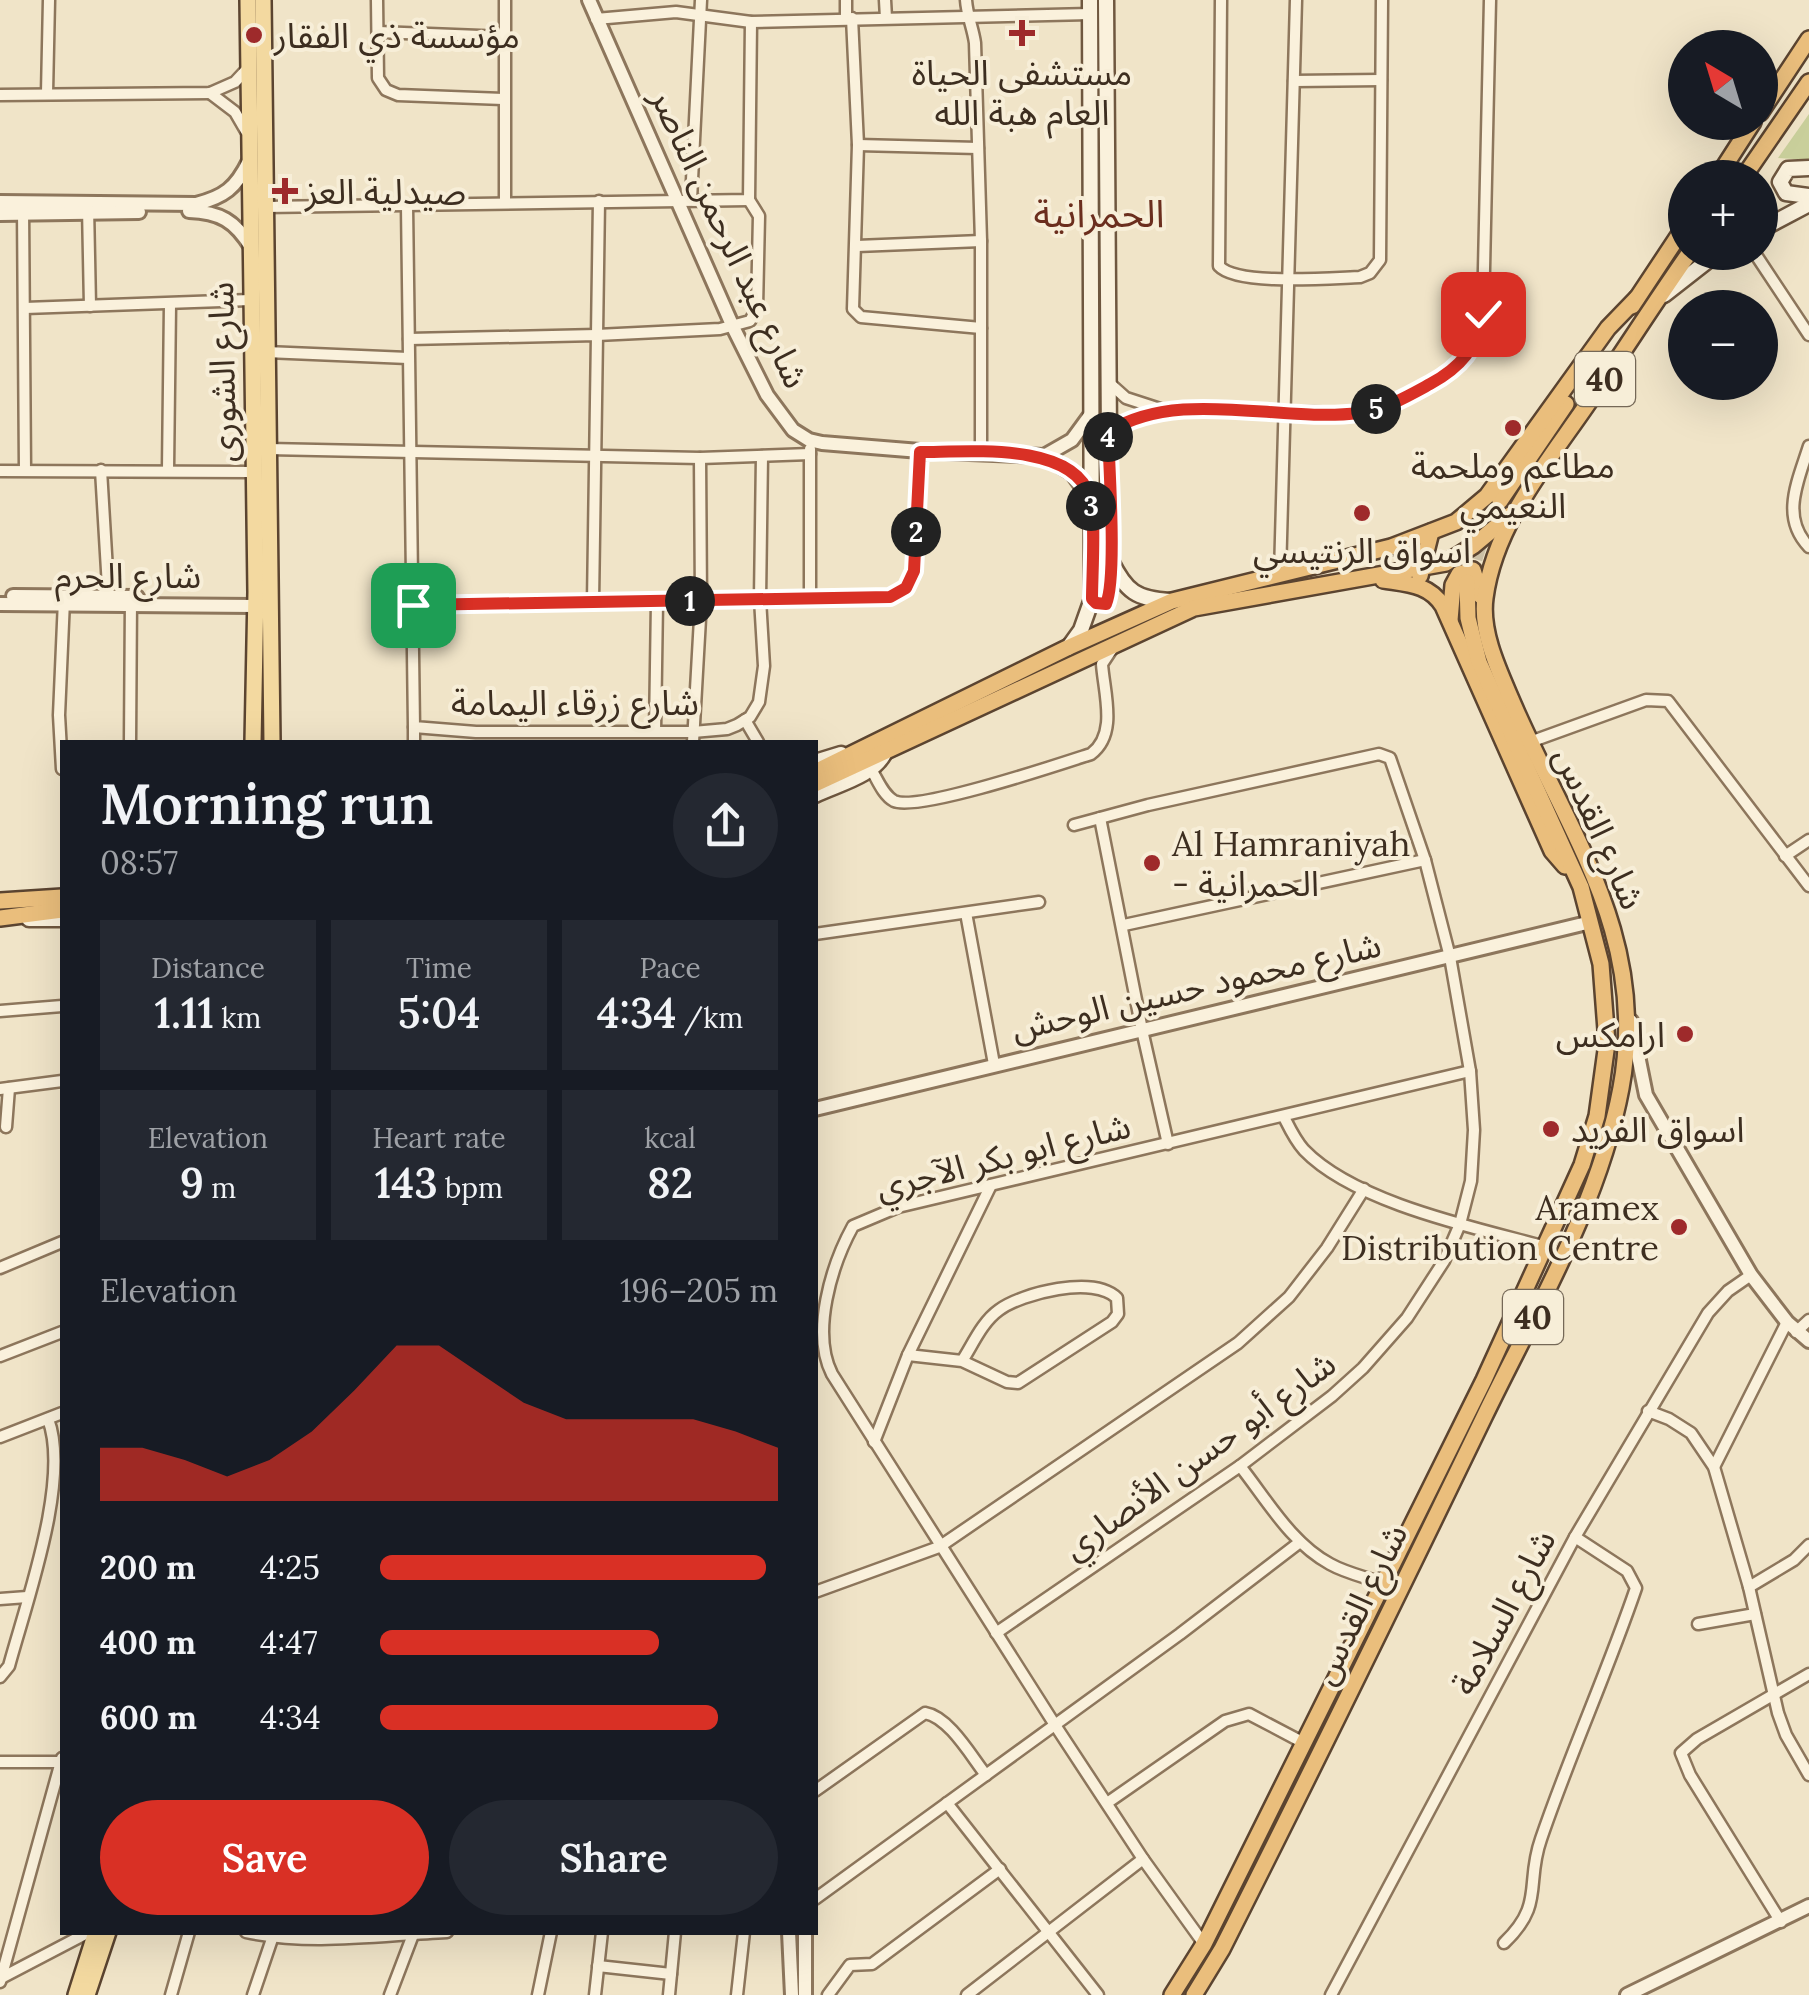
<!DOCTYPE html>
<meta charset="utf-8">
<style>
:root{--surface:#171b24;--page:#242831;--text:#f1f3f6;--muted:#9ea1a6;--accent:#d93025}
body{margin:0;font-family:Lora,"Noto Sans Arabic",serif;background:var(--page);color:var(--text);height:100vh;display:flex;flex-direction:column;font-size:38px;white-space:nowrap}
*{box-sizing:border-box;margin:0}
p{font-size:32px;color:var(--muted)}
.icon{flex:none;width:55px;height:55px;fill:none;stroke:currentColor;stroke-width:2;stroke-linecap:round;stroke-linejoin:round}
.map{position:relative;flex:1;overflow:hidden}
.drawer{position:absolute;left:60px;top:740px;width:758px;height:1195px;display:flex;flex-direction:column;background:var(--surface);border-radius:0px;box-shadow:0 10px 40px #0002}
.drawer>*{flex:none}
.needle{width:65px;rotate:322deg}
.fabs{position:absolute;left:1668px;top:30px;display:grid;gap:20px}
.fabs a{display:grid;place-items:center;width:110px;height:110px;border-radius:50%;background:var(--surface);box-shadow:0 10px 40px #0002;font-size:50px}
.pin{position:absolute;display:grid;place-items:center;width:85px;height:85px;color:#fff;margin:-42px;border-radius:20px;box-shadow:0 5px 15px #0006}
.km{position:absolute;width:50px;height:50px;margin:-25px;border-radius:50%;background:#222;color:#fff;font-size:28px;line-height:50px;text-align:center}
.round{display:grid;place-items:center;flex:none;width:105px;height:105px;border-radius:52px;background:var(--page)}
.overview{display:flex;align-items:center;justify-content:space-between;height:170px;padding:0 40px}
h1{font-size:55px;font-weight:600;line-height:75px}
.stats{display:grid;grid-template-columns:repeat(3,1fr);gap:15px;height:170px;padding:10px 40px}
.stats div{display:grid;align-content:center;border-radius:0px;background:var(--page);text-align:center}
.stats b{font-size:42px;font-weight:600}
.stats small{font-size:28px;font-weight:400}
.stats p{font-size:28px}
.chart{height:280px;padding:20px 40px}
.chart p{display:flex;justify-content:space-between}
.chart svg{width:100%;height:180px;margin-top:10px;fill:var(--accent);opacity:.7}
.button{display:flex;gap:20px;margin-top:auto;padding:20px 40px}
.button a{flex:1;height:115px;border-radius:60px;background:var(--accent);color:#fff;font-size:40px;font-weight:600;line-height:115px;text-align:center}
.button a+a{background:var(--page);color:var(--text)}
ul{padding:0 40px;list-style:none;font-size:32px}
li{display:grid;grid-template-columns:160px 120px 1fr;align-items:center;height:75px}
li i{height:25px;border-radius:12px;background:var(--accent)}
.map>svg:first-child{display:block}
.green{fill:#c9cf9b}
.lines{fill:none;stroke-linecap:round;stroke-linejoin:round}
.trunk-tunnel{stroke:#ccc0a6;stroke-width:15;stroke-dasharray:15 8;stroke-linecap:butt}
.minor-casing{stroke:#8d765c;stroke-width:15}
.tertiary-casing{stroke:#8d765c;stroke-width:18}
.secondary-casing{stroke:#6f573f;stroke-width:19}
.primary-casing{stroke:#5b4430;stroke-width:20}
.trunk-casing{stroke:#5b4430;stroke-width:20}
.minor{stroke:#faf1dc;stroke-width:10}
.tertiary{stroke:#faf1dc;stroke-width:12}
.secondary{stroke:#faf1dc;stroke-width:14}
.primary{stroke:#f3d9a0;stroke-width:15}
.trunk{stroke:#eabe7c;stroke-width:15}
.route-casing{stroke:#fff;stroke-width:20}
.route{stroke:#d93025;stroke-width:12}
.poi-dot{fill:#9e2a2b;stroke:#f7eed8;stroke-width:4}
.labels{text-anchor:middle;dominant-baseline:central;stroke-width:8;stroke-linejoin:round;paint-order:stroke}
.shield{fill:#f7eed8;stroke:#756857;stroke-width:2.5}
.shield-label{font-size:32px;font-weight:bold;fill:#3d2e20}
.poi-label{font-size:35px;fill:#3d2e20;stroke:#f7eed8;text-anchor:start}
.street-label{font-size:35px;fill:#3d2e20;stroke:#f7eed8}
.neighbourhood-label{font-size:38px;fill:#6b2e1e;stroke:#f7eed8}
</style>
<div class="map">
<svg width="1809" height="1995" viewBox="0 0 1809 1995">
<rect width="100%" height="100%" fill="#f0e4c8"/>
<!-- green -->
<polygon class="green" points="1809,114 1809,160 1778,158"/>
<g class="lines">
<!-- trunk-tunnel -->
<polyline class="trunk-tunnel" points="1468,581 1481,540 1500,501"/>
<defs>
<g id="minor">
<polyline points="377,0 378,78 386,90 398,95 503,99"/>
<polyline points="885,0 886,18"/>
<path d="M966,0C967,16 973,28 975,43L981,241V453"/>
<path d="M1221,0L1219,266C1237,286 1331,278 1360,277L1370,273L1380,260L1382,0"/>
<polyline points="846,18 846,0"/>
<polyline points="852,18 858,145 853,309 861,317 981,328"/>
<polyline points="596,19 676,12 751,22 1090,14"/>
<polyline points="378,32 506,37"/>
<polyline points="1294,81 1381,80"/>
<polyline points="47,93 49,0"/>
<polyline points="210,93 235,112 246,131"/>
<polyline points="0,95 210,93 235,82 249,67"/>
<polyline points="858,145 978,148"/>
<polyline points="691,200 701,0"/>
<polyline points="505,201 505,0"/>
<polyline points="599,201 597,335 720,329 750,321 757,308 759,216 749,200"/>
<polyline points="407,206 414,727 476,732 693,732 727,729 737,725 750,717 759,702 764,666 760,599 762,456"/>
<polyline points="88,207 90,306"/>
<polyline points="265,207 749,200 751,22"/>
<polyline points="23,209 25,470"/>
<polyline points="857,246 981,241"/>
<polyline points="1754,252 1809,335"/>
<polyline points="25,308 250,300"/>
<polyline points="409,339 597,335 593,602"/>
<polyline points="266,352 408,358"/>
<path d="M1107,381L1126,398L1163,410L1359,413C1412,400 1473,372 1483,313L1490,0"/>
<polyline points="1108,433 1132,419 1157,412"/>
<path d="M1809,446C1798,481 1780,517 1809,547"/>
<polyline points="268,449 700,458 810,454"/>
<polyline points="810,449 810,598"/>
<polyline points="168,469 170,305"/>
<polyline points="101,470 109,604"/>
<polyline points="0,471 253,472"/>
<polyline points="1280,574 1296,0"/>
<polyline points="413,605 890,597 905,588 914,571 920,451"/>
<polyline points="745,720 758,742"/>
<polyline points="414,727 414,742"/>
<polyline points="655,731 657,602"/>
<polyline points="130,742 131,598"/>
<polyline points="693,742 701,601 700,458"/>
<polyline points="1530,742 1646,700 1668,701 1809,886"/>
<polyline points="62,769 59,715 64,600"/>
<path d="M871,769C877,779 883,795 894,801C917,812 1060,764 1091,754C1118,734 1104,693 1102,664L1112,649"/>
<polyline points="1100,818 1142,1030 1168,1144"/>
<polyline points="1785,856 1809,840"/>
<polyline points="966,913 994,1064"/>
<polyline points="1124,925 1425,860"/>
<polyline points="815,934 1039,902"/>
<polyline points="0,1011 62,1006"/>
<polyline points="0,1089 62,1081"/>
<path d="M1284,1117C1290,1129 1295,1140 1304,1150C1355,1203 1476,1228 1546,1247"/>
<polyline points="6,1127 9,1088"/>
<polyline points="0,1268 62,1242"/>
<polyline points="1796,1332 1809,1320"/>
<path d="M908,1355L962,1361L1007,1382L1018,1383L1112,1322L1118,1314L1117,1298C1094,1275 1022,1293 999,1310C982,1322 973,1344 962,1361"/>
<polyline points="0,1356 62,1332"/>
<polyline points="1648,1411 1669,1419 1691,1433 1714,1467 1749,1587 1778,1713 1786,1735 1809,1775"/>
<polyline points="0,1437 62,1413"/>
<polyline points="874,1442 908,1355 991,1185"/>
<path d="M1240,1466C1267,1500 1291,1543 1330,1564C1346,1573 1365,1577 1382,1583"/>
<polyline points="1714,1467 1787,1322"/>
<polyline points="1749,1587 1794,1560 1809,1545"/>
<polyline points="815,1592 939,1547 1238,1343 1289,1297 1327,1248 1364,1189"/>
<polyline points="0,1599 27,1597"/>
<polyline points="1698,1624 1755,1614"/>
<polyline points="996,1633 1240,1466 1332,1396 1363,1368 1407,1318 1444,1261 1460,1224 1471,1181 1474,1130 1470,1071 1450,957 1425,860 1390,758 1379,754 1148,805 1074,825"/>
<path d="M0,1677L9,1666C26,1603 71,1479 48,1419"/>
<polyline points="0,1762 62,1762"/>
<path d="M815,1791L925,1713C949,1717 971,1756 986,1775"/>
<polyline points="947,1803 1098,1995"/>
<polyline points="1107,1803 1225,1721 1249,1714 1304,1743"/>
<polyline points="815,1899 1180,1634 1300,1542"/>
<polyline points="1781,1922 1690,1775 1681,1753 1697,1739 1809,1674"/>
<path d="M246,1932C311,1946 380,1935 447,1932"/>
<path d="M1504,1943C1545,1904 1525,1884 1541,1839C1570,1754 1607,1673 1636,1588L1627,1571L1575,1537"/>
<path d="M1204,1944L1143,1859L1055,1725L832,1374C811,1333 831,1266 853,1226L898,1207L1470,1071"/>
<polyline points="598,1966 671,1974"/>
<polyline points="1,1978 89,1932"/>
<polyline points="0,1982 62,1758"/>
<polyline points="171,1995 189,1932"/>
<polyline points="253,1995 274,1933"/>
<polyline points="390,1995 414,1932"/>
<polyline points="538,1995 551,1932"/>
<polyline points="595,1995 602,1932"/>
<polyline points="669,1995 675,1932"/>
<polyline points="737,1995 744,1932"/>
<polyline points="828,1995 850,1965 872,1964 1000,1869"/>
<polyline points="967,1995 1143,1859"/>
<polyline points="1331,1995 1575,1537 1708,1313 1728,1291 1751,1275"/>
</g>
<g id="tertiary">
<polyline points="589,0 733,327 767,395 793,430 809,440 822,443 920,451 1044,456 1072,473 1090,498"/>
<path d="M0,202L196,204C224,197 236,188 249,161"/>
<path d="M189,211C220,212 235,221 251,247"/>
<polyline points="0,214 139,212"/>
<polyline points="1044,456 1072,440 1091,414"/>
<polyline points="13,596 137,597"/>
<polyline points="0,604 255,606"/>
<polyline points="1631,1021 1646,1095 1751,1275 1787,1322 1809,1341"/>
<polyline points="815,1109 1591,922"/>
<polyline points="789,1932 792,1995"/>
<polyline points="805,1995 805,1932"/>
<polyline points="1627,1995 1809,1906"/>
</g>
<g id="secondary">
<polyline points="1809,168 1788,169 1780,182 1786,193 1809,196"/>
<polyline points="1760,230 1809,204"/>
<polyline points="1664,295 1719,252"/>
<path d="M1111,561C1126,592 1137,599 1170,601"/>
<polyline points="1092,599 1096,603 1106,603 1110,585 1106,0"/>
<polyline points="1068,648 1081,630 1092,599 1090,0"/>
<polyline points="815,762 841,754"/>
<path d="M815,795C837,784 874,776 885,752"/>
<polyline points="29,919 62,919"/>
</g>
<g id="primary">
<polyline points="248,0 256,592 253,742"/>
<polyline points="263,0 272,742"/>
<polyline points="76,1995 96,1932"/>
<polyline points="87,1995 108,1932"/>
</g>
<g id="trunk">
<polyline points="1760,113 1809,39"/>
<polyline points="1717,178 1753,122"/>
<polyline points="1743,178 1809,82"/>
<polyline points="1632,306 1685,226"/>
<polyline points="1500,501 1566,404"/>
<polyline points="1420,576 1431,532"/>
<path d="M1383,580C1408,584 1429,584 1443,606L1552,851L1565,866"/>
<polyline points="1450,620 1453,585 1459,574 1473,570 1481,596"/>
<polyline points="815,772 1067,648 1172,601 1391,547 1456,522 1487,496 1608,328 1637,298"/>
<polyline points="815,784 1194,608 1446,563 1473,546 1510,515"/>
<polyline points="0,901 62,897"/>
<polyline points="0,918 62,910"/>
<polyline points="1172,1995 1204,1944 1484,1380 1582,1165 1597,1116 1607,1043 1601,964 1581,887 1479,662 1468,618 1467,582"/>
<path d="M1194,1995L1222,1949C1311,1773 1398,1595 1484,1417C1535,1311 1599,1205 1621,1088C1649,939 1570,835 1514,706C1501,675 1480,634 1485,598C1495,521 1553,456 1595,393C1627,346 1657,299 1690,252"/>
</g>
</defs>
<!-- minor casing -->
<use href="#minor" class="minor-casing"/>
<!-- tertiary casing -->
<use href="#tertiary" class="tertiary-casing"/>
<!-- secondary casing -->
<use href="#secondary" class="secondary-casing"/>
<!-- primary casing -->
<use href="#primary" class="primary-casing"/>
<!-- trunk casing -->
<use href="#trunk" class="trunk-casing"/>
<!-- minor -->
<use href="#minor" class="minor"/>
<!-- tertiary -->
<use href="#tertiary" class="tertiary"/>
<!-- secondary -->
<use href="#secondary" class="secondary"/>
<!-- primary -->
<use href="#primary" class="primary"/>
<!-- trunk -->
<use href="#trunk" class="trunk"/>
</g>
<g class="lines">
<defs>
<path id="route" d="M413,605L890,597L906,588L914,571L920,452C966,452 1073,441 1090,497C1096,516 1092,576 1092,599L1096,603L1106,604C1117,579 1109,466 1108,432C1179,387 1279,423 1359,413C1384,410 1408,396 1430,384C1460,368 1478,347 1483,314"/>
</defs>
<!-- route casing -->
<use href="#route" class="route-casing"/>
<!-- route -->
<use href="#route" class="route"/>
</g>
<!-- markers -->
<g class="poi-dot">
<path d="M1017 18h10v10h10v10h-10v10h-10v-10h-10v-10h10z"/>
<circle cx="254" cy="35" r="10"/>
<path d="M280 176h10v10h10v10h-10v10h-10v-10h-10v-10h10z"/>
<circle cx="1513" cy="428" r="10"/>
<circle cx="1362" cy="513" r="10"/>
<circle cx="1152" cy="863" r="10"/>
<circle cx="1685" cy="1034" r="10"/>
<circle cx="1551" cy="1129" r="10"/>
<circle cx="1679" cy="1227" r="10"/>
</g>
<g class="labels">
<!-- shield labels -->
<g class="shield">
<rect x="1575" y="352" width="60" height="54" rx="8"/>
<rect x="1503" y="1290" width="60" height="54" rx="8"/>
</g>
<g class="shield-label">
<text x="1605" y="379">40</text>
<text x="1533" y="1317">40</text>
</g>
<!-- poi labels -->
<g class="poi-label">
<text x="274" y="35">مؤسسة ذي الفقار</text>
<text x="1022" y="72" text-anchor="middle">مستشفى الحياة<tspan x="1022" dy="40">العام هبة الله</tspan></text>
<text x="305" y="191">صيدلية العز</text>
<text x="1513" y="465" text-anchor="middle">مطاعم وملحمة<tspan x="1513" dy="40">النعيمي</tspan></text>
<text x="1362" y="550" text-anchor="middle">اسواق الرنتيسي</text>
<text x="1172" y="843">Al Hamraniyah<tspan x="1172" dy="40">- الحمرانية</tspan></text>
<text x="1665" y="1034" text-anchor="end">ارامكس</text>
<text x="1571" y="1129">اسواق الفريد</text>
<text x="1659" y="1207" text-anchor="end">Aramex<tspan x="1659" dy="40">Distribution Centre</tspan></text>
</g>
<!-- street labels -->
<g class="street-label">
<text transform="translate(730 238) rotate(65)">شارع عبد الرحمن الناصر</text>
<text transform="translate(222 372) rotate(-91)">شارع الشورى</text>
<text x="128" y="575">شارع الحرم</text>
<text x="575" y="702">شارع زرقاء اليمامة</text>
<text transform="translate(1600 828) rotate(66)">شارع القدس</text>
<text transform="translate(1196 986) rotate(-13)">شارع محمود حسين الوحش</text>
<text transform="translate(1003 1156) rotate(-14)">شارع ابو بكر الآجري</text>
<text transform="translate(1199 1455) rotate(-36)">شارع أبو حسن الأنصاري</text>
<text transform="translate(1359 1604) rotate(-64)">شارع القدس</text>
<text transform="translate(1503 1612) rotate(-62)">شارع السلامة</text>
</g>
<!-- neighbourhood labels -->
<g class="neighbourhood-label">
<text x="1099" y="213">الحمرانية</text>
</g>
</g>
</svg>
<div class="fabs">
<a><svg class="needle" viewBox="-14 -14 28 28"><path d="M0-13l5 13h-10z" fill="#e53935"/><path d="M0 13l5-13h-10z" fill="#9ea1a6"/></svg></a>
<a>+</a>
<a>−</a>
</div>
<div class="pin" style="left:413px;top:605px;background:#1e9e55"><svg class="icon" aria-label="arrive" viewBox="0 0 24 24"><path d="M6 21V4h12l-3 4 3 4H6"/></svg></div>
<div class="pin" style="left:1483px;top:314px;background:#d93025"><svg class="icon" aria-label="check" viewBox="0 0 24 24"><path d="M5 12l5 5 9-10"/></svg></div>
<b class="km" style="left:690px;top:601px">1</b>
<b class="km" style="left:916px;top:532px">2</b>
<b class="km" style="left:1091px;top:506px">3</b>
<b class="km" style="left:1108px;top:437px">4</b>
<b class="km" style="left:1376px;top:409px">5</b>
<section class="drawer">
<div class="overview"><div><h1>Morning run</h1><p>08:57</p></div><a class="round"><svg class="icon" aria-label="share" viewBox="0 0 24 24"><path d="M12 15V3M7 8l5-5 5 5M5 13v7h14v-7"/></svg></a></div>
<div class="stats">
<div><p>Distance</p><b>1.11<small> km</small></b></div>
<div><p>Time</p><b>5:04</b></div>
<div><p>Pace</p><b>4:34<small> /km</small></b></div>
</div>
<div class="stats">
<div><p>Elevation</p><b>9<small> m</small></b></div>
<div><p>Heart rate</p><b>143<small> bpm</small></b></div>
<div><p>kcal</p><b>82</b></div>
</div>
<div class="chart"><p><span>Elevation</span>196–205 m</p>
<svg viewBox="0 0 160 44" preserveAspectRatio="none"><path d="M0 44V31L10 31L20 34L30 38L40 34L50 27L60 17L70 6L80 6L90 13L100 20L110 24L120 24L130 24L140 24L150 27L160 31V44z"/></svg>
</div>
<ul>
<li><b>200 m</b>4:25<i style="width:97%"></i></li>
<li><b>400 m</b>4:47<i style="width:70%"></i></li>
<li><b>600 m</b>4:34<i style="width:85%"></i></li>
</ul>
<div class="button"><a>Save</a><a>Share</a></div>
</section>
</div>
